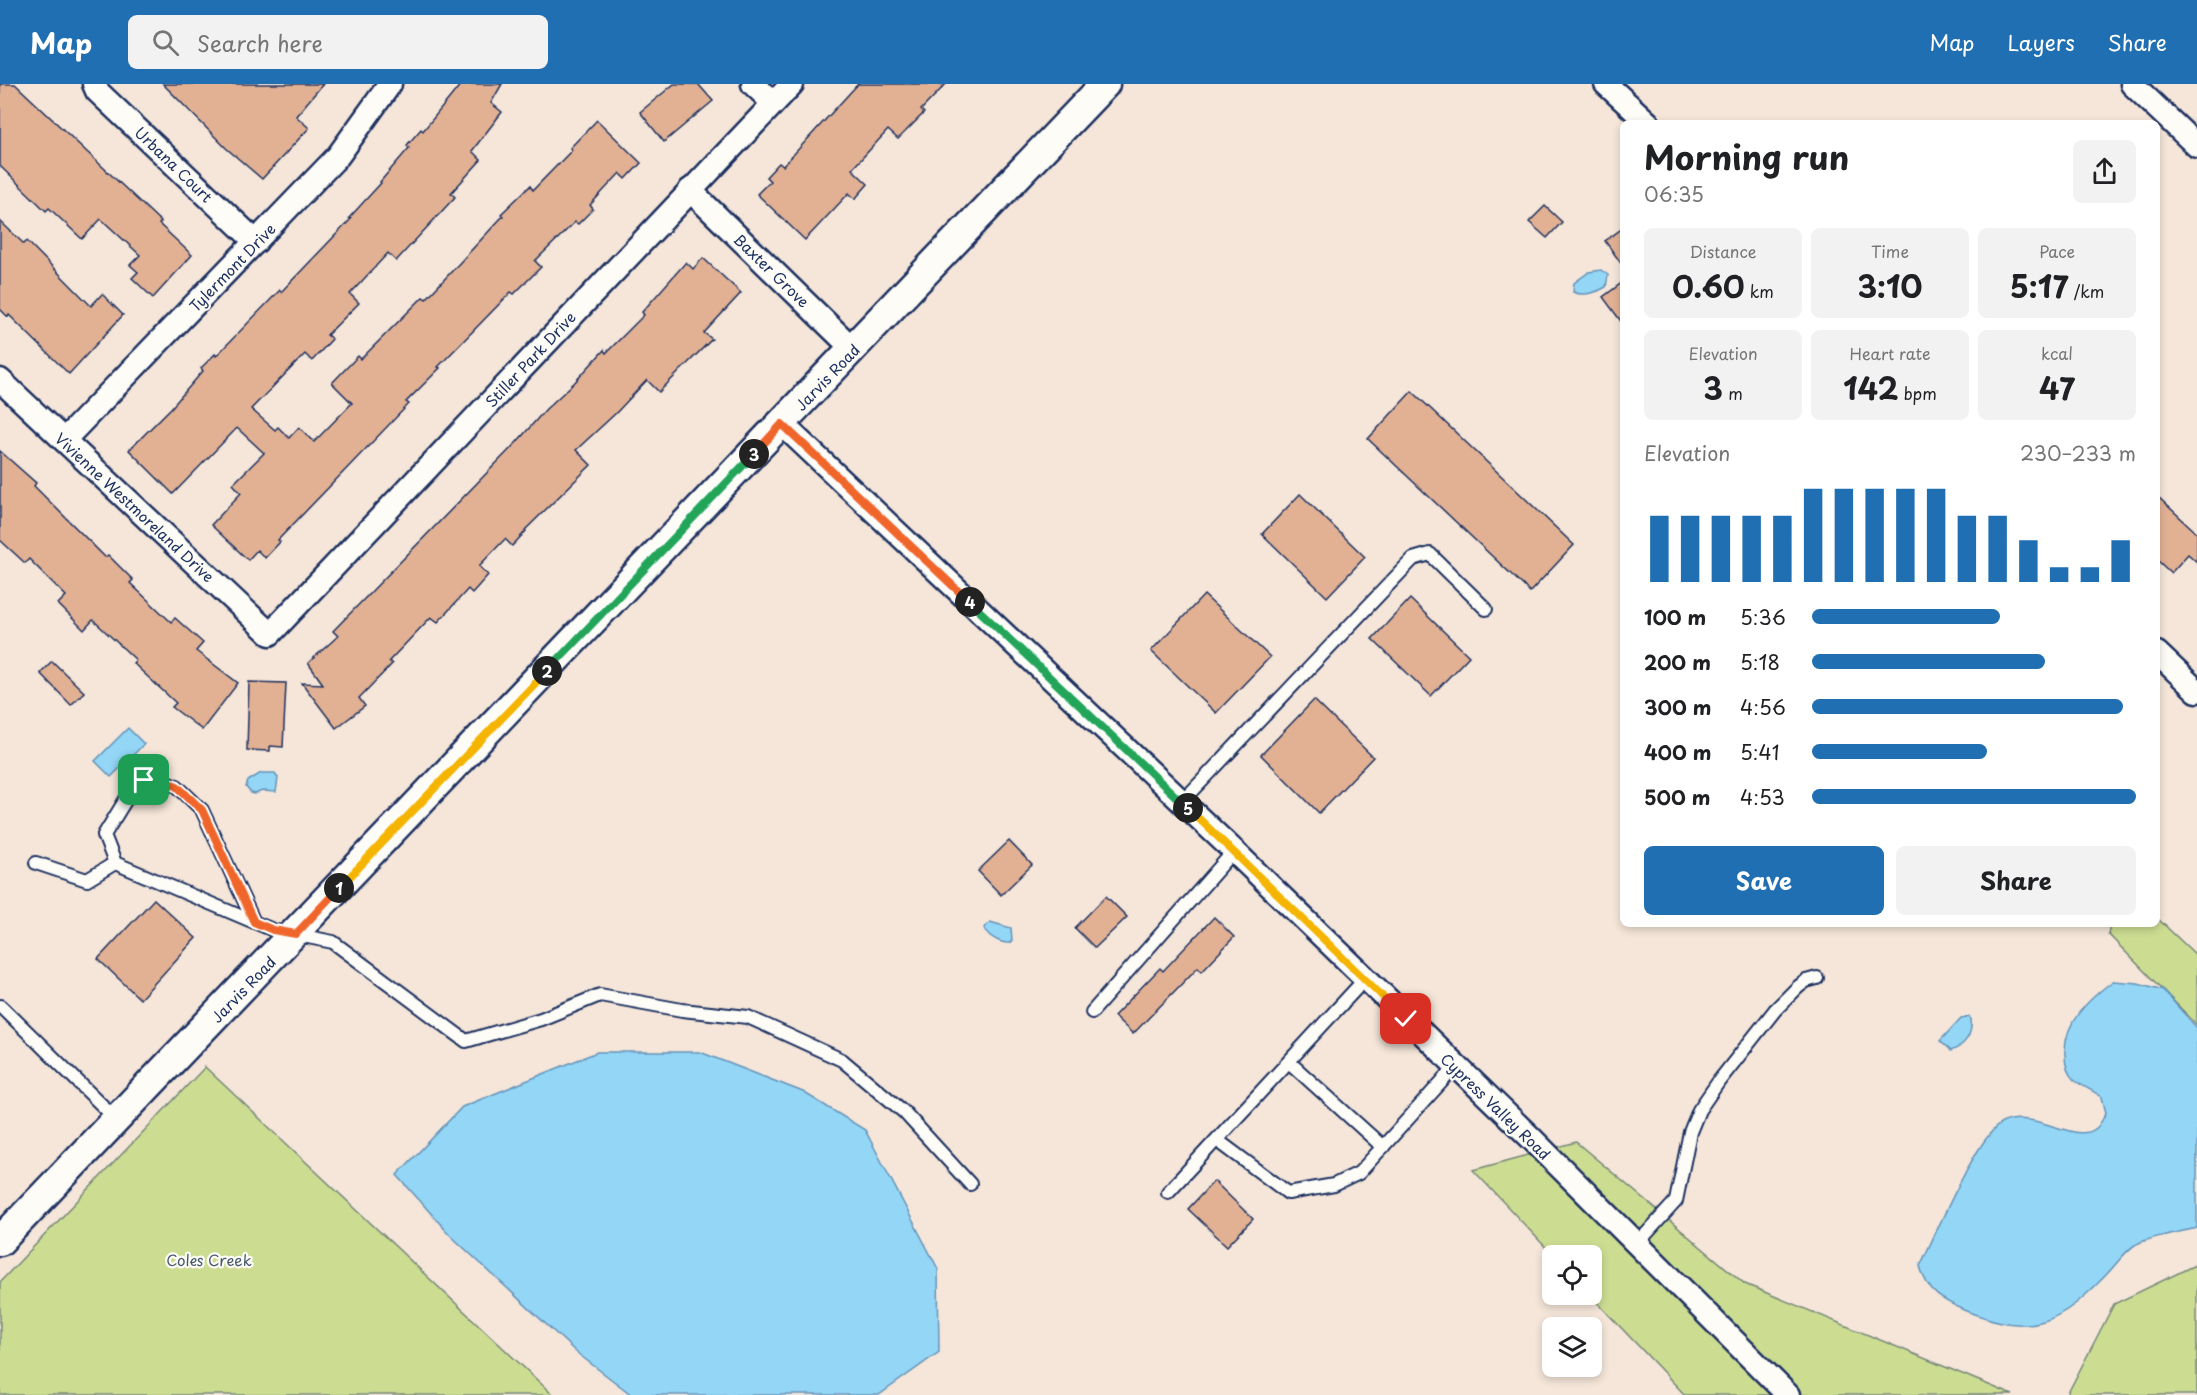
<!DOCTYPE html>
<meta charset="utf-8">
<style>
:root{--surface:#fff;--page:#f2f2f2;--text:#202124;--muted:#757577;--accent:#1f6fb2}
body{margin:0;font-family:"Playpen Sans",sans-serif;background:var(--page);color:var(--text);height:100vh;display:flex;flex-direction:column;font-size:22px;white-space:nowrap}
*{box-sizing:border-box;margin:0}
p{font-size:20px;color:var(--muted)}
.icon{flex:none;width:33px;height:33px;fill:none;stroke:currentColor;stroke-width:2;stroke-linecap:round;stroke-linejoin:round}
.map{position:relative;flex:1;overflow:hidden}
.sheet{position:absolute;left:1620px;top:36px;width:540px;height:807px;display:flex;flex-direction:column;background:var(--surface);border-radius:9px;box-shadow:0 3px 9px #0003}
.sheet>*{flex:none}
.tools{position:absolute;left:1542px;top:1161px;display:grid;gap:12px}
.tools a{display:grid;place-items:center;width:60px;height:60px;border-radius:9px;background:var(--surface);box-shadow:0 3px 9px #0003;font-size:30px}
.pin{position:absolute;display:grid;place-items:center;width:51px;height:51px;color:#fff;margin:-26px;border-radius:12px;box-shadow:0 3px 9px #0006}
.km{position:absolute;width:30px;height:30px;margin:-15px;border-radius:50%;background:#222;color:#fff;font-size:16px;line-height:30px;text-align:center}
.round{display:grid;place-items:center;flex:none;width:63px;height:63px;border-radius:9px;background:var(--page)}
.summary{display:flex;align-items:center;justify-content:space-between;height:102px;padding:0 24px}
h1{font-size:33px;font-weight:700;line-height:45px}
.metrics{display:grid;grid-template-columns:repeat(3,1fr);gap:9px;height:102px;padding:6px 24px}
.metrics div{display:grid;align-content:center;border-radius:9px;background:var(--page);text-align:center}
.metrics b{font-size:30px;font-weight:700}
.metrics small{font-size:16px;font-weight:400}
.metrics p{font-size:16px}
.chart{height:168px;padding:12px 24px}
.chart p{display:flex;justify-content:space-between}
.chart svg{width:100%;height:108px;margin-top:6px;stroke:var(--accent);stroke-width:6}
.cta{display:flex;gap:12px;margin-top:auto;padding:12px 24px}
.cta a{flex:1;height:69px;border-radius:9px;background:var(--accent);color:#fff;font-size:24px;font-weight:700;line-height:69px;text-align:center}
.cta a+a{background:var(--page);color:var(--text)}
ul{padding:0 24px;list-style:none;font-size:20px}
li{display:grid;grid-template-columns:96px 72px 1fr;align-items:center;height:45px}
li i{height:15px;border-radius:8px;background:var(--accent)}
header{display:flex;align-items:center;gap:36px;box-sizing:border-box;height:84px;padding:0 30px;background:var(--accent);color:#fff}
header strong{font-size:28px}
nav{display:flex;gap:33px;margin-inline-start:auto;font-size:21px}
.search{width:420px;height:54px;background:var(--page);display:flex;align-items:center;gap:15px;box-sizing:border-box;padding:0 21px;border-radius:9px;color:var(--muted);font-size:22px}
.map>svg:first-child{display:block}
.green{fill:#ccdd92;stroke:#748678;stroke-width:1.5}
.water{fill:#94d6f6;stroke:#6493b9;stroke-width:1.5}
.building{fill:#e2b194;stroke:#1b2f5e;stroke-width:1.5}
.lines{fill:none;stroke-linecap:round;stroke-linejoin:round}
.service-casing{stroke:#1b2f5e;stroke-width:16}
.minor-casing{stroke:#1b2f5e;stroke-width:27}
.tertiary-casing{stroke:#1b2f5e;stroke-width:33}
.service{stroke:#fdfcf7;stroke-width:12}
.minor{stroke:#fdfcf7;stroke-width:22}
.tertiary{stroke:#fdfcf7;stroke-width:28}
.split-1-casing{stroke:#fff;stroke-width:12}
.split-2-casing{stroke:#fff;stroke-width:12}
.split-3-casing{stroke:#fff;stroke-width:12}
.split-4-casing{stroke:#fff;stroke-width:12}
.split-5-casing{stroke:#fff;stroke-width:12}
.split-6-casing{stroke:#fff;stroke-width:12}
.split-1{stroke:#f0652b;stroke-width:8}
.split-2{stroke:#f5b400;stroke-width:8}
.split-3{stroke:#22a559;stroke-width:8}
.split-4{stroke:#f0652b;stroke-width:8}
.split-5{stroke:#22a559;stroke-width:8}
.split-6{stroke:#f5b400;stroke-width:8}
.labels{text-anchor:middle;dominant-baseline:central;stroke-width:4.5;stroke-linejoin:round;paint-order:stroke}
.street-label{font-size:15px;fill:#1b2f5e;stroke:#fdfcf7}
.park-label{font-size:15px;fill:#475a6b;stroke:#fdfcf7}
</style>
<header>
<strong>Map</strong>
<div class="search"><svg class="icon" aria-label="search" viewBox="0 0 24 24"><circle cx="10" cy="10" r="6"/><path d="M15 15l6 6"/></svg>Search here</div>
<nav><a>Map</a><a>Layers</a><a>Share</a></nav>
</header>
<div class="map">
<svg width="2197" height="1311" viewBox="0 0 2197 1311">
<rect width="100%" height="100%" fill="#f5e6d9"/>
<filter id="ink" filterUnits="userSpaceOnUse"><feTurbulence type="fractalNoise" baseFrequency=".0167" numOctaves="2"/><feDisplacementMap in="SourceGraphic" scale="12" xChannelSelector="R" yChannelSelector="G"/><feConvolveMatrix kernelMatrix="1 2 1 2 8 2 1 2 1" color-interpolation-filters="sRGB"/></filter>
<g filter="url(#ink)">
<!-- green -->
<g class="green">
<polygon points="2157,834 2197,872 2197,941 2108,850 2110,840 2157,840"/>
<polygon points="205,983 553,1311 0,1311 0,1198"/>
<polygon points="1576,1058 1745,1200 2013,1311 1685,1311 1590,1211 1592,1172 1553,1171 1473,1086"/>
<polygon points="2197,1180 2197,1311 2067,1311 2114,1220"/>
</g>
<!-- water -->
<g class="water">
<path d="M1601,186L1608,191L1606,203C1598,208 1582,213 1573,208L1574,199L1589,188Z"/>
<polygon points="128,644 144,660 111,693 95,677"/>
<polygon points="261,689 275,689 278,694 276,708 262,707 255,710 251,709 246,703 248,697"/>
<path d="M990,838L1011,844L1012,856L1010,859C1001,860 987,852 984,844Z"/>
<path d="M2113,897L2138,899L2163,906L2197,944V1144C2182,1148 2147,1153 2135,1161C2125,1167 2115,1182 2107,1190C2060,1239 2033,1254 1967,1227C1943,1217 1927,1209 1920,1182C1934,1154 1977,1051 2002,1039C2032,1024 2075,1060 2095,1045C2100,1042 2103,1034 2106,1029L2102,1013C2093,1007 2082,1002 2074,996C2067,989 2065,980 2065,971C2063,938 2089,915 2113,897Z"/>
<path d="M1968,933L1971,935C1973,951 1964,962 1951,967L1940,957L1961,934Z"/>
<polygon points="597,968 700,968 803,1008 865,1046 938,1185 939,1268 879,1311 632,1311 577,1269 450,1151 397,1091 462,1023"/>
</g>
<!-- building -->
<g class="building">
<polygon points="0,0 15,0 161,138 159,140 192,171 153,214 132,194 138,188 130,181 140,171 101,135 82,155 49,124 46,127 0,82"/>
<polygon points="163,0 323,0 296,32 309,44 262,95 226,64"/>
<polygon points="461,0 502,0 491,19 502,28 472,67 481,76 451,109 455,113 396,177 388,169 350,210 359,219 327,251 332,255 312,277 305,270 251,325 275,346 278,343 289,354 299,343 314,358 352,319 332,299 358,272 361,275 423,213 426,215 503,132 501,130 530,102 533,106 572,66 570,64 597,36 641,79 626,95 620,89 590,121 593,125 578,140 575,138 535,177 541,183 514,210 511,208 438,283 440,284 406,318 409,320 278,456 280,458 265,474 257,466 248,476 211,441 241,409 233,400 264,369 237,344 173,410 129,366 171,324 203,287 201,284 215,270 216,272 280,206 281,208 351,135 349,134 381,99 380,98 409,64 407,61 421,45 423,47"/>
<polygon points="674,0 698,0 713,17 664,58 640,28"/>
<polygon points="858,0 946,0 921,26 924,29 898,55 888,46 852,85 868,100 855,115 849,109 805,156 757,110 770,97 766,93 779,79 783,82"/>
<polygon points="1545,122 1562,138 1547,154 1529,138"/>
<polygon points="0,137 24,160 27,157 91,222 102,210 123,231 69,290 9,231 8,233 0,225"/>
<polygon points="1623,144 1623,182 1605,157"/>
<polygon points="703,174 741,209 704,249 712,255 659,308 647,296 616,329 576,366 591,381 525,446 526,447 512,462 505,455 479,482 488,491 472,509 468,505 438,538 431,533 389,577 392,580 359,614 365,622 336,644 302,599 323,600 308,579 338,552 333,547 516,359 546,325 574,299 604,266 606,269 644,231 642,228 686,178 693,185"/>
<polygon points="1623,198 1623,240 1603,213"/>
<polygon points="1412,307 1574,461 1530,508 1368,355"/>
<polygon points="0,367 36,399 34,402 105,473 108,471 133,496 130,499 171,538 175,534 203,559 196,567 238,599 202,646 172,623 176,619 133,579 136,576 93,536 84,546 58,520 66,512 29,475 25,479 0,456"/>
<polygon points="1300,410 1365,473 1327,513 1262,450"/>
<polygon points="2157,412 2197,449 2197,478 2188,470 2171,489 2157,476"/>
<polygon points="1204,511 1270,573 1216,629 1151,567"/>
<polygon points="1410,515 1469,572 1431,612 1372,555"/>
<polygon points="52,577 84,608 71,621 40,589"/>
<polygon points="249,598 286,599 283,663 270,662 270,667 247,666"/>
<polygon points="1314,616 1373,673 1319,729 1261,671"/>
<polygon points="1009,757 1032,781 1001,811 978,787"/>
<polygon points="1106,812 1127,833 1095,864 1075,844"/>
<polygon points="154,815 196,854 140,915 98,875"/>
<polygon points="1214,833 1234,853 1202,887 1198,883 1133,950 1114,932 1160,884 1163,887"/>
<polygon points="1214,1097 1253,1135 1227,1162 1188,1125"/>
</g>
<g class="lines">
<defs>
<g id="service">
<polyline points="1182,718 1413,475 1430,470 1486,525"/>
<polyline points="36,779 87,796 115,779"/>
<polyline points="254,838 202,726 177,702 158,695 144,696 128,712 104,751 115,779 254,838 273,846 333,858 466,957 541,935 600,911 682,926 748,933 842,976 904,1028 970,1100"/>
<polyline points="1,922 117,1036"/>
<polyline points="1092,928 1234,767"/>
<polyline points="1289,978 1383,1063"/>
<polyline points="1217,1056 1288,1109 1334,1101 1359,1089 1456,982"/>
<polyline points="1168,1108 1365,895"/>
<polyline points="1637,1160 1676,1117 1690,1048 1699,1026 1719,997 1775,926 1798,903 1806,897 1817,894"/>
</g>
<g id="minor">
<polyline points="94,0 97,7 256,158"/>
<polyline points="753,0 773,19"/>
<polyline points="1606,0 1648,39"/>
<polyline points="2132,0 2197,62"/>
<polyline points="690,106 854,266"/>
<polyline points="0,296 270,550 792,0"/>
<polyline points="782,340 1234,767 1530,1053 1788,1311"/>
<polyline points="64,356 338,72 390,0"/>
<polyline points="2157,569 2197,607"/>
</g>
<polyline id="tertiary" points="0,1157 1105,0"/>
</defs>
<!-- service casing -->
<use href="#service" class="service-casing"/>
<!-- minor casing -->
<use href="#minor" class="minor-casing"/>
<!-- tertiary casing -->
<use href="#tertiary" class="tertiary-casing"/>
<!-- service -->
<use href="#service" class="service"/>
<!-- minor -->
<use href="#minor" class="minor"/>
<!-- tertiary -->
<use href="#tertiary" class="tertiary"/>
</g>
</g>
<g class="lines" filter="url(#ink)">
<defs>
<polyline id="split-1" points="144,696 158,695 177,702 202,726 254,838 273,846 296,850 339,804"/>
<polyline id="split-2" points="339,804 547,587"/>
<polyline id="split-3" points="547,587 754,370"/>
<polyline id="split-4" points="754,370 782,340 970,518"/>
<polyline id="split-5" points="970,518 1188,724"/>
<polyline id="split-6" points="1188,724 1406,935"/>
</defs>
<!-- split-1 casing -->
<use href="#split-1" class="split-1-casing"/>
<!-- split-2 casing -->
<use href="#split-2" class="split-2-casing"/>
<!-- split-3 casing -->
<use href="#split-3" class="split-3-casing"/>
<!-- split-4 casing -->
<use href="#split-4" class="split-4-casing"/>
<!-- split-5 casing -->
<use href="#split-5" class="split-5-casing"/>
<!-- split-6 casing -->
<use href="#split-6" class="split-6-casing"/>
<!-- split-1 -->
<use href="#split-1" class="split-1"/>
<!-- split-2 -->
<use href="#split-2" class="split-2"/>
<!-- split-3 -->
<use href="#split-3" class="split-3"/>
<!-- split-4 -->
<use href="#split-4" class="split-4"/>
<!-- split-5 -->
<use href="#split-5" class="split-5"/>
<!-- split-6 -->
<use href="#split-6" class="split-6"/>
</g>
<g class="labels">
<!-- street labels -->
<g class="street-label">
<text transform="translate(174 80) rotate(44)">Urbana Court</text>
<text transform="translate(232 183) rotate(-46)">Tylermont Drive</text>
<text transform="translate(772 186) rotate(44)">Baxter Grove</text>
<text transform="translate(530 275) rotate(-47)">Stiller Park Drive</text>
<text transform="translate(827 293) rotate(-46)">Jarvis Road</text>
<text transform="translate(135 423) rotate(43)">Vivienne Westmoreland Drive</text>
<text transform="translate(243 905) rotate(-46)">Jarvis Road</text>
<text transform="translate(1496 1022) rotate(44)">Cypress Valley Road</text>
</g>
<!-- park labels -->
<g class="park-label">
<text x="209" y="1175">Coles Creek</text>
</g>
</g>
</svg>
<div class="tools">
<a><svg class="icon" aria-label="locate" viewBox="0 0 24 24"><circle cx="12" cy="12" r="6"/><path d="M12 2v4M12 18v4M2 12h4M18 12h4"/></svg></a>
<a><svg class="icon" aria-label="layers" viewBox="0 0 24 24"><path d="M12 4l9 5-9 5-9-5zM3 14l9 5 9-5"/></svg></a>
</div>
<div class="pin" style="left:144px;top:696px;background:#1e9e55"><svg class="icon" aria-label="arrive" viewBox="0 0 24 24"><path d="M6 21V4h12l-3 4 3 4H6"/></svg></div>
<div class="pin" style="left:1406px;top:935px;background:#d93025"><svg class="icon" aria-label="check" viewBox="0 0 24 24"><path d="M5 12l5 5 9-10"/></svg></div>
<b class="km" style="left:339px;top:804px">1</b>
<b class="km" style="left:547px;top:587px">2</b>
<b class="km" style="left:754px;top:370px">3</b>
<b class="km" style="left:970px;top:518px">4</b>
<b class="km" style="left:1188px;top:724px">5</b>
<section class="sheet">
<div class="summary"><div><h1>Morning run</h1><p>06:35</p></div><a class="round"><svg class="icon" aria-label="share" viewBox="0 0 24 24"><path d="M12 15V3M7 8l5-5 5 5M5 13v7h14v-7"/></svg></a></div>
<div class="metrics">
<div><p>Distance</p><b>0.60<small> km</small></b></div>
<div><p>Time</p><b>3:10</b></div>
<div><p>Pace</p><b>5:17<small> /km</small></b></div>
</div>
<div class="metrics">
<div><p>Elevation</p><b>3<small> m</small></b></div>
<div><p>Heart rate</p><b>142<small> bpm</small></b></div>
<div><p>kcal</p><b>47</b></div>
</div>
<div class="chart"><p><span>Elevation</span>230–233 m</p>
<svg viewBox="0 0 160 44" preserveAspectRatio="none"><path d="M5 44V17M15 44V17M25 44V17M35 44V17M45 44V17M55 44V6M65 44V6M75 44V6M85 44V6M95 44V6M105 44V17M115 44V17M125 44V27M135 44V38M145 44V38M155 44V27"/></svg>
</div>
<ul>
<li><b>100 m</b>5:36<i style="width:58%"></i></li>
<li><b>200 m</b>5:18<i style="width:72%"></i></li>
<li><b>300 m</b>4:56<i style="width:96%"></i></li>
<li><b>400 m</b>5:41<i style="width:54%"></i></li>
<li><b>500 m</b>4:53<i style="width:100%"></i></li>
</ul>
<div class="cta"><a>Save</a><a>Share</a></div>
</section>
</div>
